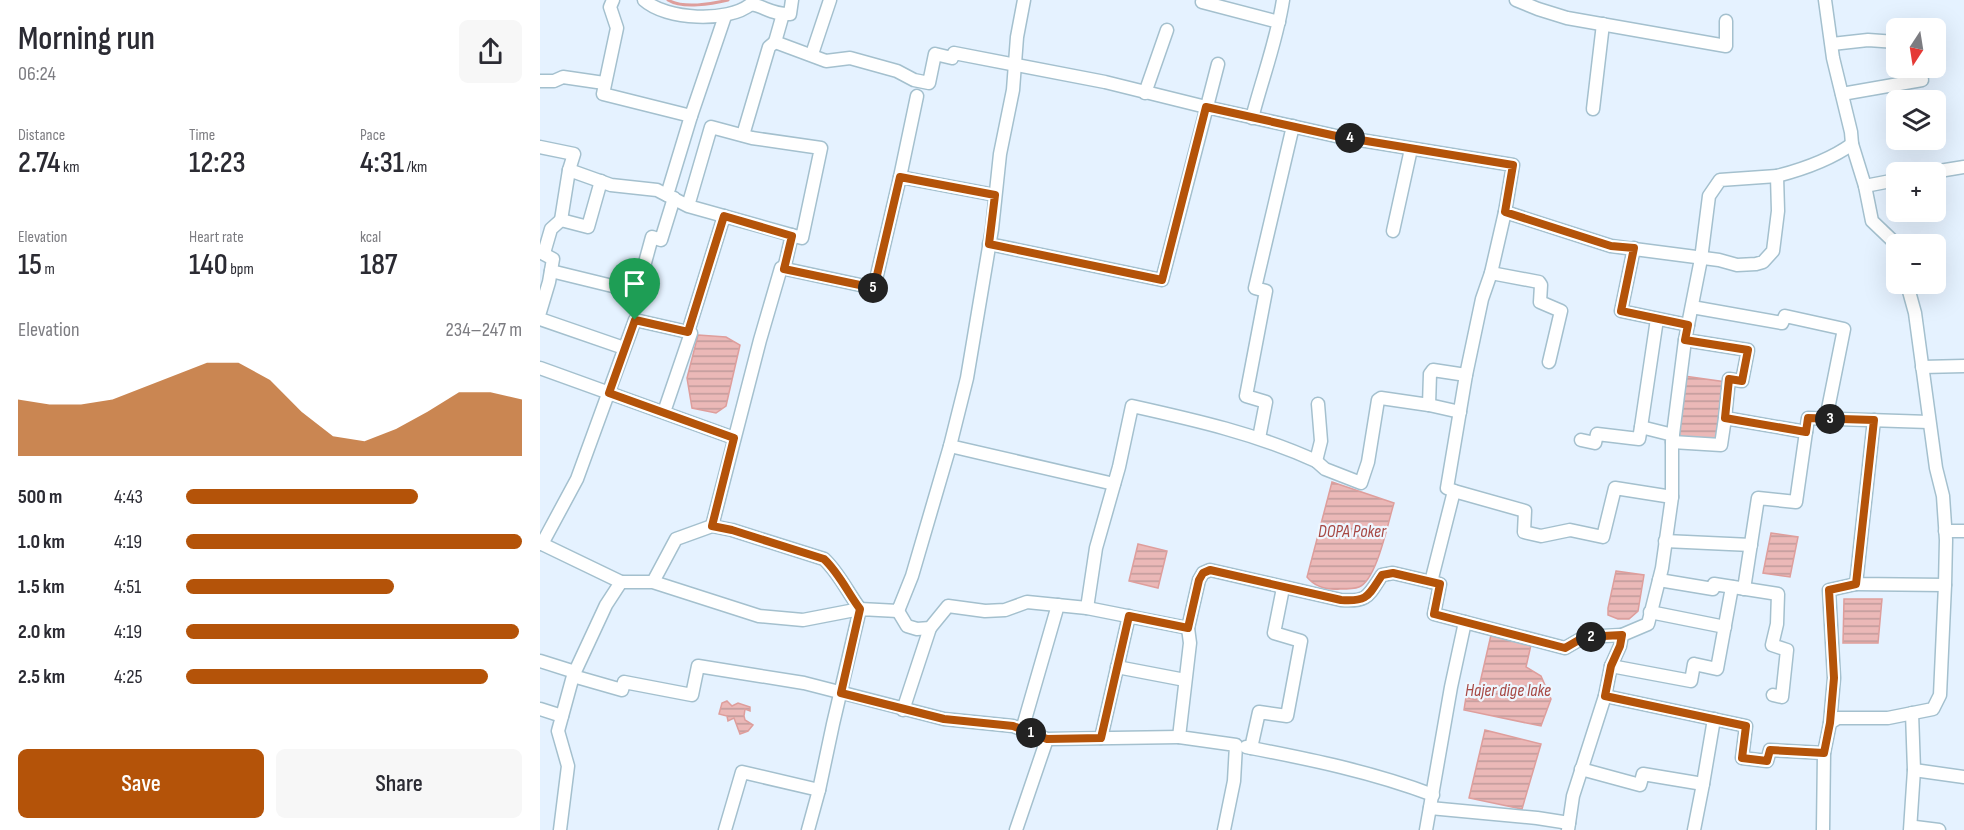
<!DOCTYPE html>
<meta charset="utf-8">
<style>
:root{--surface:#fff;--page:#f7f7f7;--text:#2b2b33;--muted:#7c7c81;--accent:#b45309}
body{margin:0;font-family:"Sofia Sans Condensed",sans-serif;background:var(--page);color:var(--text);height:100vh;display:flex;flex-direction:column;font-size:22px;white-space:nowrap}
*{box-sizing:border-box;margin:0}
p{font-size:20px;color:var(--muted)}
.icon{flex:none;width:33px;height:33px;fill:none;stroke:currentColor;stroke-width:2;stroke-linecap:round;stroke-linejoin:round}
.map{position:relative;flex:1;overflow:hidden}
.side{display:flex;flex-direction:column;background:var(--surface);width:540px}
.side>*{flex:none}
.needle{width:39px;rotate:192deg}
.buttons{position:absolute;left:1346px;top:18px;display:grid;gap:12px}
.buttons a{display:grid;place-items:center;width:60px;height:60px;border-radius:9px;background:var(--surface);box-shadow:0 6px 24px #0002;font-size:30px}
.pin{position:absolute;display:grid;place-items:center;width:51px;height:51px;color:#fff;margin:-62px -26px;border-radius:50% 50% 50% 0;rotate:-45deg;box-shadow:0 0 6px #0007}
.pin .icon{rotate:45deg}
.km{position:absolute;width:30px;height:30px;margin:-15px;border-radius:50%;background:#222;color:#fff;font-size:16px;line-height:30px;text-align:center}
.round{display:grid;place-items:center;flex:none;width:63px;height:63px;border-radius:9px;background:var(--page)}
.headline{display:flex;align-items:center;justify-content:space-between;height:102px;padding:0 18px}
h1{font-size:33px;font-weight:600;line-height:45px}
.stats{display:grid;grid-template-columns:repeat(3,1fr);gap:9px;height:102px;padding:6px 18px}
.stats div{display:grid;align-content:center}
.stats b{font-size:30px;font-weight:600}
.stats small{font-size:16px;font-weight:400}
.stats p{font-size:16px}
.chart{height:168px;padding:12px 18px}
.chart p{display:flex;justify-content:space-between}
.chart svg{width:100%;height:108px;margin-top:6px;fill:var(--accent);opacity:.7}
.button{display:flex;gap:12px;margin-top:auto;padding:12px 18px}
.button a{flex:1;height:69px;border-radius:9px;background:var(--accent);color:#fff;font-size:24px;font-weight:600;line-height:69px;text-align:center}
.button a+a{background:var(--page);color:var(--text)}
ul{padding:0 18px;list-style:none;font-size:20px}
li{display:grid;grid-template-columns:96px 72px 1fr;align-items:center;height:45px}
li i{height:15px;border-radius:8px;background:var(--accent)}
main{display:flex;flex:1;min-height:0}
.map>svg:first-child{display:block}
.water{fill:url(#water-rules);stroke:#de9e9c;stroke-width:1.5}
.lines{fill:none;stroke-linecap:round;stroke-linejoin:round}
.stream{stroke:#de9e9c;stroke-width:3}
.minor-casing{stroke:#a4c0ce;stroke-width:15}
.minor{stroke:#fff;stroke-width:12}
.route-casing{stroke:#fff;stroke-width:12}
.route{stroke:#b45309;stroke-width:8}
.labels{text-anchor:middle;dominant-baseline:central;stroke-width:4.5;stroke-linejoin:round;paint-order:stroke}
.water-label{font-size:18px;font-style:italic;fill:#a74945;stroke:#eef7ff}
</style>
<main>
<section class="side">
<div class="headline"><div><h1>Morning run</h1><p>06:24</p></div><a class="round"><svg class="icon" aria-label="share" viewBox="0 0 24 24"><path d="M12 15V3M7 8l5-5 5 5M5 13v7h14v-7"/></svg></a></div>
<div class="stats">
<div><p>Distance</p><b>2.74<small> km</small></b></div>
<div><p>Time</p><b>12:23</b></div>
<div><p>Pace</p><b>4:31<small> /km</small></b></div>
</div>
<div class="stats">
<div><p>Elevation</p><b>15<small> m</small></b></div>
<div><p>Heart rate</p><b>140<small> bpm</small></b></div>
<div><p>kcal</p><b>187</b></div>
</div>
<div class="chart"><p><span>Elevation</span>234–247 m</p>
<svg viewBox="0 0 160 44" preserveAspectRatio="none"><path d="M0 44V21L10 23L20 23L30 21L40 16L50 11L60 6L70 6L80 13L90 26L100 36L110 38L120 33L130 26L140 18L150 18L160 21V44z"/></svg>
</div>
<ul>
<li><b>500 m</b>4:43<i style="width:69%"></i></li>
<li><b>1.0 km</b>4:19<i style="width:100%"></i></li>
<li><b>1.5 km</b>4:51<i style="width:62%"></i></li>
<li><b>2.0 km</b>4:19<i style="width:99%"></i></li>
<li><b>2.5 km</b>4:25<i style="width:90%"></i></li>
</ul>
<div class="button"><a>Save</a><a>Share</a></div>
</section>
<div class="map">
<svg width="1424" height="830" viewBox="0 0 1424 830">
<defs>
<pattern id="water-rules" width="6" height="5" patternUnits="userSpaceOnUse" patternTransform="scale(1.5)"><rect width="6" height="5" fill="#ebb8b7"/><path d="M0 2.5h6" fill="none" stroke="#c09a9a"/></pattern>
</defs>
<rect width="100%" height="100%" fill="#e5f2ff"/>
<!-- water -->
<g class="water">
<polygon points="158,335 186,337 200,345 186,406 176,413 152,408 147,378"/>
<polygon points="1144,376 1186,382 1179,442 1136,439"/>
<path d="M792,482L854,503C848,522 837,580 819,587C814,589 805,589 800,589C787,590 775,587 767,577Z"/>
<polygon points="1231,533 1258,537 1250,577 1223,573"/>
<polygon points="598,544 627,551 618,588 589,581"/>
<polygon points="1076,571 1104,575 1098,611 1089,619 1078,619 1068,615 1068,608"/>
<polygon points="1304,599 1342,599 1338,643 1303,643"/>
<polygon points="951,635 991,645 986,667 1001,676 1011,699 1001,726 924,710 926,697 936,700"/>
<polygon points="187,701 192,706 198,703 210,707 210,711 205,709 204,716 205,720 213,725 208,731 200,734 194,718 188,721 187,716 179,714 182,703"/>
<polygon points="945,730 1001,744 982,809 929,798"/>
</g>
<g class="lines">
<!-- stream -->
<path class="stream" d="M128,0C143,9 172,4 188,0"/>
<defs>
<g id="minor">
<polyline points="73,0 70,7 77,28 63,94 151,116"/>
<path d="M104,0C126,20 188,23 211,4C225,7 234,15 250,14L252,0"/>
<polyline points="976,0 998,9 1027,18 1186,46 1186,21"/>
<polyline points="1285,0 1293,58 1311,132 1312,144 1325,186 1332,221 1355,243 1356,248"/>
<polyline points="662,2 739,22"/>
<path d="M243,14L235,42L286,61L310,58L357,71L374,80L389,83L395,54L412,58L414,53L565,82L666,107L796,136L973,165L965,212L1071,246L1179,260L1197,265L1216,264L1223,262L1233,251L1238,211L1237,176C1264,169 1290,160 1312,144"/>
<polyline points="1292,44 1328,40 1356,42"/>
<polyline points="272,54 290,0"/>
<polyline points="0,81 14,81 23,77 64,83"/>
<polyline points="605,93 627,30"/>
<polyline points="1302,94 1382,80"/>
<polyline points="1053,109 1063,24"/>
<path d="M712,118C722,79 737,40 743,0"/>
<polyline points="203,135 229,47 235,42"/>
<polyline points="0,147 34,154 29,170 21,220"/>
<polyline points="29,170 71,185 117,190 148,206 171,127 212,138 281,148 262,238 148,206"/>
<polyline points="1393,172 1424,167"/>
<polyline points="360,177 377,96"/>
<polyline points="1325,186 1356,180"/>
<polyline points="127,195 151,116 185,16"/>
<polyline points="853,231 871,149"/>
<polyline points="449,244 622,280 678,64"/>
<polyline points="1094,248 1081,311 1148,325"/>
<polyline points="0,252 13,259 9,282 0,312"/>
<polyline points="4,253 11,229 21,220 48,227 61,181"/>
<polyline points="244,269 252,235"/>
<polyline points="11,271 97,292 112,237 121,240 134,198"/>
<polyline points="951,273 999,282 1001,285 1000,302 1021,311 1009,362"/>
<polyline points="1152,307 1242,323 1245,316 1304,329 1286,419"/>
<polyline points="0,319 84,348"/>
<polyline points="1145,340 1208,350 1202,381 1189,379 1185,418"/>
<polyline points="1382,367 1424,366"/>
<polyline points="0,368 194,438"/>
<polyline points="889,405 920,412"/>
<polyline points="124,412 151,333 148,332"/>
<polyline points="1334,420 1316,584 1405,585"/>
<polyline points="1101,427 1117,319"/>
<polyline points="719,438 726,402 706,396 726,291 715,288 753,126"/>
<polyline points="1041,440 1055,443 1057,434 1099,439 1101,427 1133,435"/>
<polyline points="1132,442 1181,445 1185,418 1266,432"/>
<polyline points="410,446 574,484"/>
<polyline points="776,461 785,469 821,483 828,462 838,400 841,398 889,405 890,374 893,370 926,375"/>
<polyline points="914,491 907,488 926,375 942,299 951,273 965,212"/>
<polyline points="172,526 220,340 241,268 334,288 360,177 455,195"/>
<polyline points="1405,531 1424,531"/>
<polyline points="1125,541 1211,545"/>
<path d="M0,543L81,582H113L219,616L263,620L320,609C308,593 299,573 284,559L192,530L172,526L136,539L113,582"/>
<polyline points="2,544 37,479 95,320 148,332 184,216"/>
<polyline points="1119,580 1173,589 1174,584 1238,594 1237,624 1232,645 1247,650 1242,697 1233,695"/>
<polyline points="891,582 914,491 985,511 984,532 1001,536 1030,530 1063,537 1075,488 1132,497"/>
<polyline points="1204,589 1218,498 1256,502 1268,418 1389,422"/>
<path d="M547,608L556,548L579,467L592,406C655,420 717,434 776,461L781,441L778,404"/>
<polyline points="358,611 367,626 377,629 390,628 408,606 445,611 465,610 487,602 547,608 648,628"/>
<polyline points="1110,612 1185,627"/>
<polyline points="0,661 35,672"/>
<polyline points="1071,666 1151,681 1154,664 1177,669 1192,587"/>
<polyline points="577,667 645,680"/>
<polyline points="33,676 82,690 84,682 152,695 158,666 264,683 404,719 473,726 507,739 639,737"/>
<polyline points="1065,696 1206,726 1202,758 1227,761 1230,750 1284,753"/>
<polyline points="0,709 22,716"/>
<polyline points="363,710 390,628"/>
<polyline points="1290,723 1294,678 1289,590 1316,584"/>
<polyline points="482,730 518,605"/>
<polyline points="561,738 589,616"/>
<path d="M706,747C769,759 833,772 893,795"/>
<polyline points="711,748 719,712 747,716 761,641 734,633 743,588"/>
<polyline points="1041,769 1100,785 1103,774 1163,784 1154,830"/>
<polyline points="1374,770 1424,777"/>
<polyline points="1163,784 1174,719"/>
<polyline points="890,808 997,818 1029,823"/>
<polyline points="1371,828 1375,827 1399,830"/>
<polyline points="20,830 28,766 18,731 33,676 66,605 81,582"/>
<polyline points="185,830 202,772 279,790"/>
<polyline points="268,830 279,790 293,724 320,609 358,611 372,576 410,446 427,378 452,229 460,154 473,90 477,37 484,0"/>
<polyline points="476,830 507,739"/>
<path d="M684,830L694,781L696,745L639,737L650,643L648,628L659,580L663,573L670,570L801,600C828,602 828,596 842,575L853,573L900,584L894,614L1025,648L1044,637L1082,635"/>
<polyline points="886,830 911,687 925,622"/>
<polyline points="1028,830 1033,796 1065,696 1071,666 1080,646 1082,635 1108,624 1122,568 1132,497 1132,442 1145,340 1161,259 1169,196 1180,180 1237,176"/>
<polyline points="1283,830 1284,753 1290,723 1298,718 1348,718 1393,709 1400,695 1405,585 1406,540 1403,496 1396,468 1375,313 1367,284"/>
<polyline points="1370,830 1374,770 1372,713"/>
</g>
</defs>
<!-- minor casing -->
<use href="#minor" class="minor-casing"/>
<!-- minor -->
<use href="#minor" class="minor"/>
</g>
<g class="lines">
<defs>
<path id="route" d="M666,107L796,136L973,165L965,212L1071,246L1094,248L1081,311L1148,325L1145,340L1208,350L1202,381L1189,379L1185,418L1266,432L1268,418L1334,420L1316,584L1289,590L1294,678L1290,723L1284,753L1230,750L1227,761L1202,758L1206,726L1065,696L1071,666L1080,646L1082,635L1044,637L1025,648L894,614L900,584L853,573L842,575C828,596 828,602 801,600L670,570L663,573L659,580L648,628L589,616L561,738L507,739L473,726L404,719L301,693L320,609C308,593 299,573 284,559L192,530L172,526L194,438L69,393L95,320L148,332L184,216L252,236L244,269L334,288L360,177L455,195L449,244L622,280Z"/>
</defs>
<!-- route casing -->
<use href="#route" class="route-casing"/>
<!-- route -->
<use href="#route" class="route"/>
</g>
<g class="labels">
<!-- water labels -->
<g class="water-label">
<text x="812" y="531">DOPA Poker</text>
<text x="968" y="690">Hajer dige lake</text>
</g>
</g>
</svg>
<div class="buttons">
<a><svg class="needle" viewBox="-14 -14 28 28"><path d="M0-13l5 13h-10z" fill="#e53935"/><path d="M0 13l5-13h-10z" fill="#7c7c81"/></svg></a>
<a><svg class="icon" aria-label="layers" viewBox="0 0 24 24"><path d="M12 4l9 5-9 5-9-5zM3 14l9 5 9-5"/></svg></a>
<a>+</a>
<a>−</a>
</div>
<div class="pin" style="left:95px;top:320px;background:#1e9e55"><svg class="icon" aria-label="arrive" viewBox="0 0 24 24"><path d="M6 21V4h12l-3 4 3 4H6"/></svg></div>
<b class="km" style="left:491px;top:733px">1</b>
<b class="km" style="left:1051px;top:637px">2</b>
<b class="km" style="left:1290px;top:419px">3</b>
<b class="km" style="left:810px;top:138px">4</b>
<b class="km" style="left:333px;top:288px">5</b>
</div>
</main>
